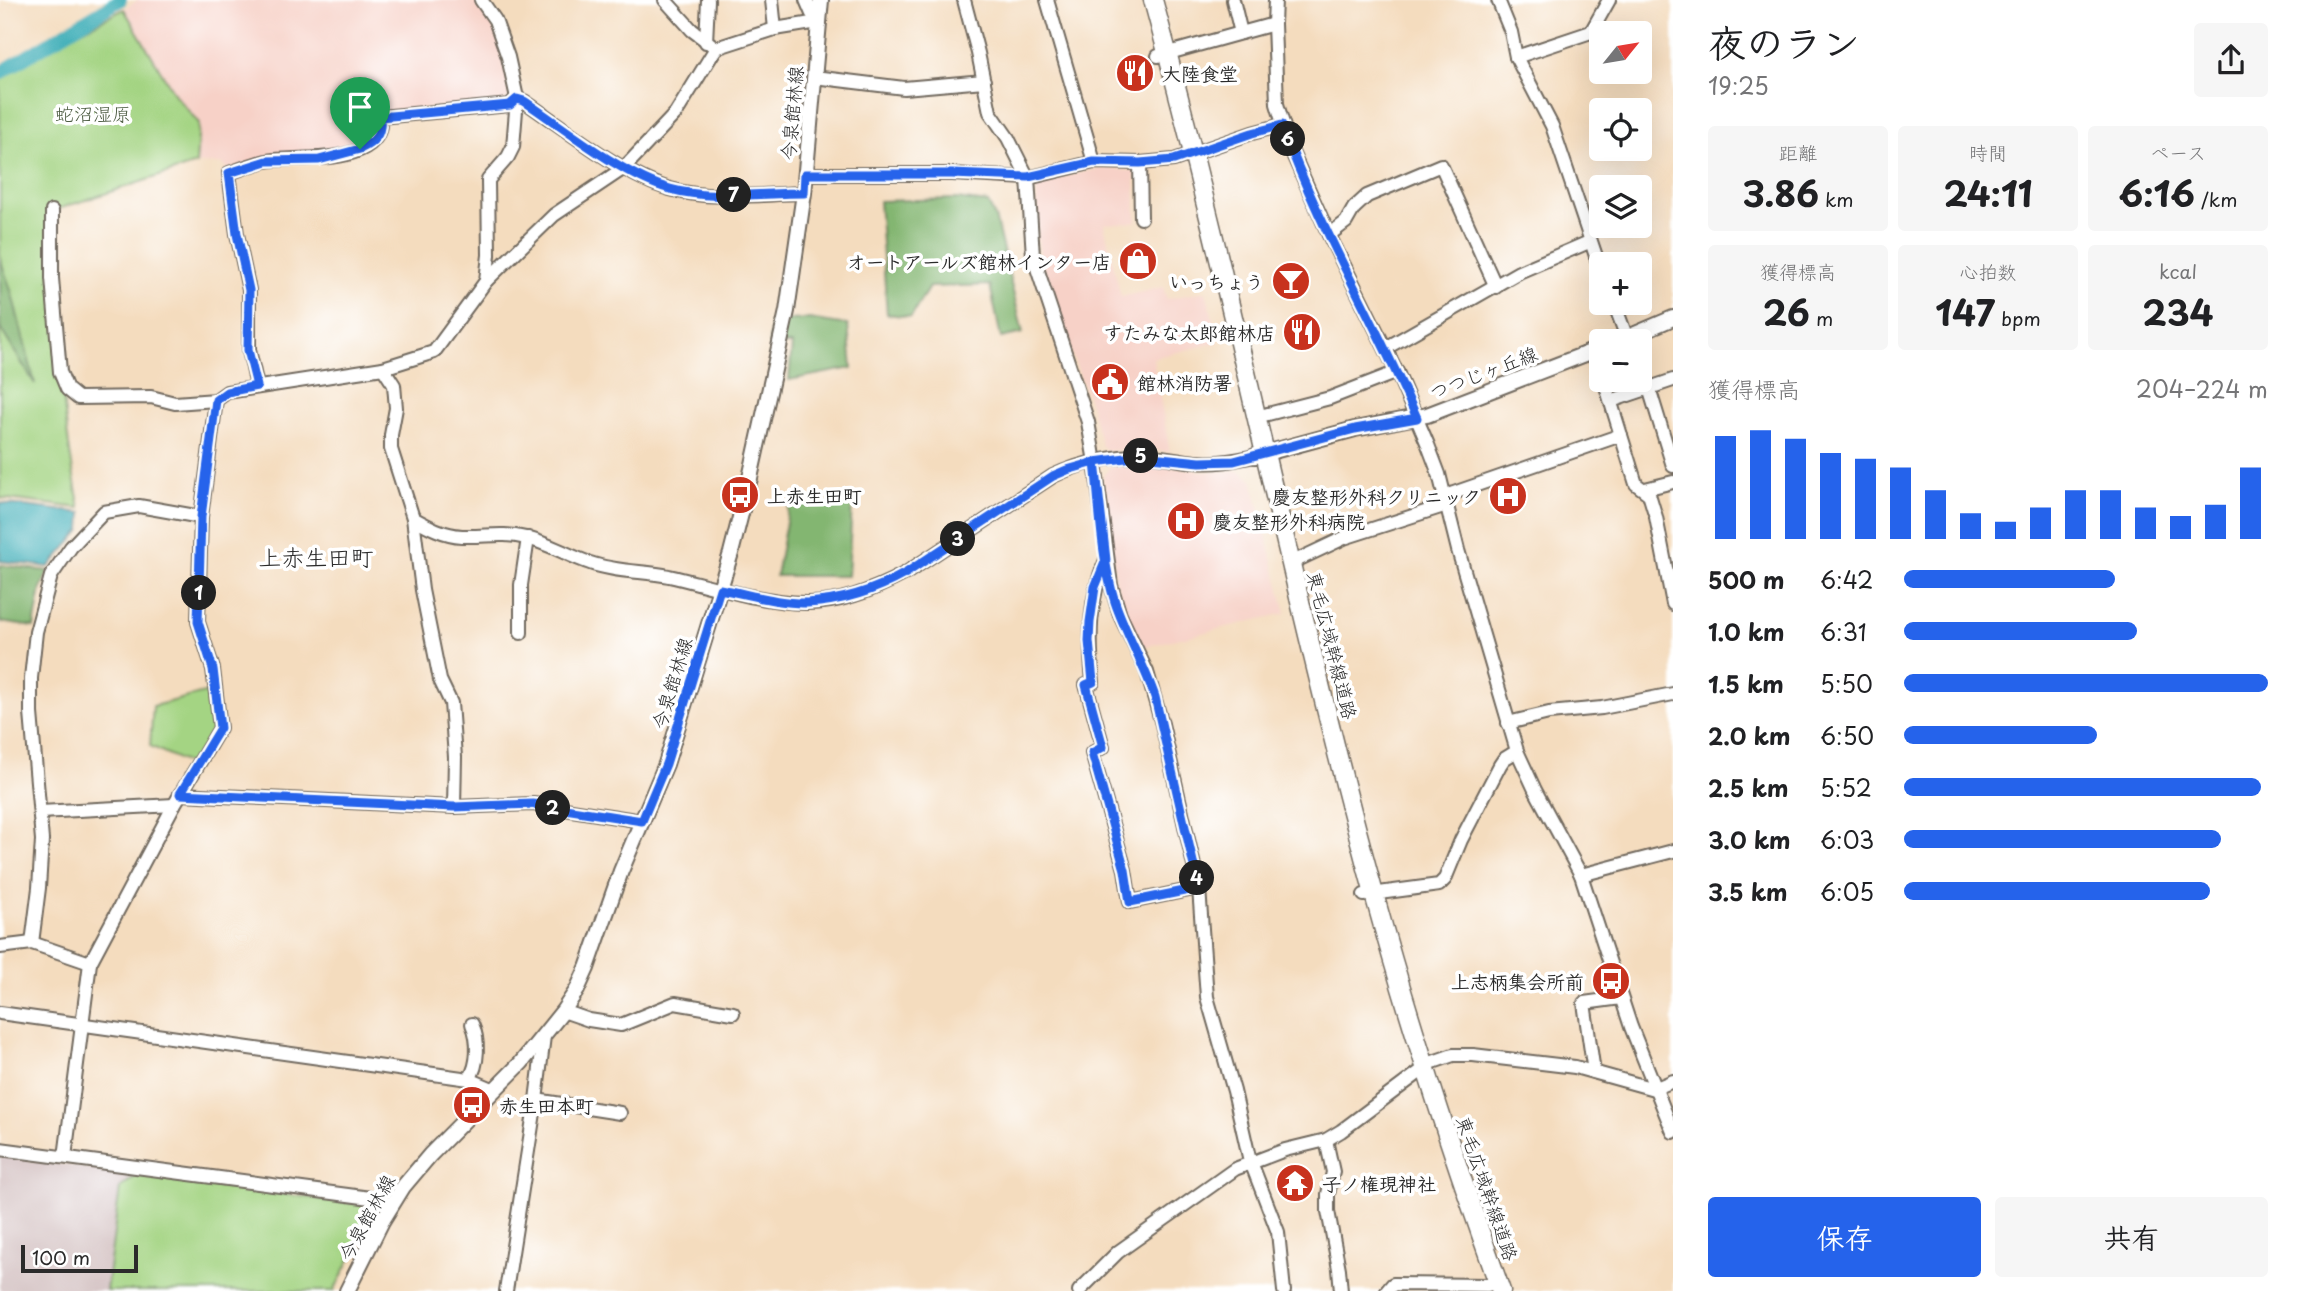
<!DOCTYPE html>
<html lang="ja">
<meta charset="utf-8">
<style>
:root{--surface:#fff;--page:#f6f6f6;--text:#202124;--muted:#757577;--accent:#2563eb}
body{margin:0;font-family:"Playpen Sans","Klee One",sans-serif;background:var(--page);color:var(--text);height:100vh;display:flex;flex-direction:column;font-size:26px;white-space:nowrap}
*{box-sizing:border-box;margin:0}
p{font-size:23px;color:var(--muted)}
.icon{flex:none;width:38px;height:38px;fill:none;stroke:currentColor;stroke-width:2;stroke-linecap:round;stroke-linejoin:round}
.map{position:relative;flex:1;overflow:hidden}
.panel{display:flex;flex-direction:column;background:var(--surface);width:630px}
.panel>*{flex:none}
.needle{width:46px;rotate:60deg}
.tools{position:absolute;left:1589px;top:21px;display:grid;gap:14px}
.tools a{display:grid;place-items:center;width:63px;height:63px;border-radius:7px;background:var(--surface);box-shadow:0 7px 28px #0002;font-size:35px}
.scale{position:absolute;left:21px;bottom:18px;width:117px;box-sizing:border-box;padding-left:7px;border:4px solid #2b2b2b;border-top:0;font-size:19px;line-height:24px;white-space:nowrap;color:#2b2b2b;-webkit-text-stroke:5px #fff;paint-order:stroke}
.pin{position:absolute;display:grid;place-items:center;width:60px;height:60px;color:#fff;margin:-72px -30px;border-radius:50% 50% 50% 0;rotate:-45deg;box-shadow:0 0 7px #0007}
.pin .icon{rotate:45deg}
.km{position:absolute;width:35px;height:35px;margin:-18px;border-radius:50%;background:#222;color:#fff;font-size:19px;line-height:35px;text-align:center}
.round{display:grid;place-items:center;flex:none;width:74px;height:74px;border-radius:7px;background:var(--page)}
.head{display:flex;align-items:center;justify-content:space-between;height:119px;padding:0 35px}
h1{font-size:38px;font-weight:700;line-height:52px}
.figures{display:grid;grid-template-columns:repeat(3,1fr);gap:10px;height:119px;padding:7px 35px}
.figures div{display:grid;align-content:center;border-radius:7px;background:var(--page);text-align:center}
.figures b{font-size:35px;font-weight:700}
.figures small{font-size:19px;font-weight:400}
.figures p{font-size:19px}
.chart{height:196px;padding:14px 35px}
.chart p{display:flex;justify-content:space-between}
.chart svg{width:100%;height:126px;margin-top:7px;stroke:var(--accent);stroke-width:6}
.action{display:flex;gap:14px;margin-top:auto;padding:14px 35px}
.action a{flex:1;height:80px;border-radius:7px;background:var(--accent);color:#fff;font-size:28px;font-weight:700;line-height:80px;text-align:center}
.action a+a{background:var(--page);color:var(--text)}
ul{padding:0 35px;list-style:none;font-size:23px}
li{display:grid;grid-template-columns:112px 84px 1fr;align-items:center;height:52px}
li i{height:18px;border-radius:9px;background:var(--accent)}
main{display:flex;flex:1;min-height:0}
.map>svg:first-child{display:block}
.built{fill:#f7d1c7}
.industrial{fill:#d2bfc0}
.green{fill:#a4d483;stroke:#688057;stroke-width:2}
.forest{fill:#83b671;stroke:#57704e;stroke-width:2}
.water{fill:#39abb5;stroke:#326b70;stroke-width:2}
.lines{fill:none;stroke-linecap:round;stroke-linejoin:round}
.river{stroke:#39abb5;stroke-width:14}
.minor-casing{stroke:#71695e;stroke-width:16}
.major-casing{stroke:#71695e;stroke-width:18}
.highway-casing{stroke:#71695e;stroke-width:21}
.minor{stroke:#fff;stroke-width:12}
.major{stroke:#fff;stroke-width:14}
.highway{stroke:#fff;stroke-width:18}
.route-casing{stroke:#fff;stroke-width:14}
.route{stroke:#2563eb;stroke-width:9}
.labels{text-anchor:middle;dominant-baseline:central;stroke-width:7;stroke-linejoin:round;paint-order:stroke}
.poi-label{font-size:19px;font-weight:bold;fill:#2b2b2b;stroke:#fff;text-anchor:start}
.park-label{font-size:19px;fill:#4f5e45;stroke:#fff}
.street-label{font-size:19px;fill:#2b2b2b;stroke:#fff}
.quarter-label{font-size:23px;fill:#2b2b2b;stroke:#fff}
</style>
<main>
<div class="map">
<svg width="1673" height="1291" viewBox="0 0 1673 1291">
<rect width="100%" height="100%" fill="#fff"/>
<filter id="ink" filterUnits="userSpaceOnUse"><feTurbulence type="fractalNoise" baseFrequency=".0143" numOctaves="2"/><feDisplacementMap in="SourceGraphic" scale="14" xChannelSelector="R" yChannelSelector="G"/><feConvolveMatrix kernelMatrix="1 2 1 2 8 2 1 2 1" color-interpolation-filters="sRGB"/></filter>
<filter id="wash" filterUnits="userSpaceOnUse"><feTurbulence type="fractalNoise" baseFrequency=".00686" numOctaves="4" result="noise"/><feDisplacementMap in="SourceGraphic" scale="28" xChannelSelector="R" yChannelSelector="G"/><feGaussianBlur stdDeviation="1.57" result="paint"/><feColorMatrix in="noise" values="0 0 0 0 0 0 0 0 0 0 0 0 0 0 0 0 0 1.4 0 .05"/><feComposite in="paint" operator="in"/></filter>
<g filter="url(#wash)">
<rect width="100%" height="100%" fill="#f4dcbe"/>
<!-- built -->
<g class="built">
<polygon points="138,0 476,0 492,24 499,41 512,95 505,101 376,113 376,127 369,140 326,154 226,169 222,164 196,164 199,123 175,95 124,9"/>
<polygon points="1102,168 1135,171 1136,222 1104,224 1121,297 1163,287 1167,299 1206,291 1219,342 1153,358 1170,452 1139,448 1108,451 1101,445 1090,404 1047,286 1040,256 1036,222 1037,186 1041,182"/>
<polygon points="1130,464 1148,464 1208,472 1240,471 1252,480 1286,613 1143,647 1128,618 1116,582 1103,476 1110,467"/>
</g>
<!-- industrial -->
<polygon class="industrial" points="0,1156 374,1206 376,1209 334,1291 0,1291"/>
<!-- green -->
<g class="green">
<path d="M124,9L175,95L199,123L196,164L52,211C57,311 59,410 80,508L0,498V74L5,69Z"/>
<polygon points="216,690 216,728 193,766 150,746 153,706"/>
<polygon points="137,1175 374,1206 376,1209 334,1291 106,1291 120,1188"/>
</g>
<!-- forest -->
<g class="forest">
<polygon points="956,199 988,203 995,217 1023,333 1001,338 990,285 929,287 911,317 887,314 879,201"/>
<polygon points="0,259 11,290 35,384 0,328"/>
<polygon points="809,319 848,325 852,368 789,380 792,344 769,344 772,321"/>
<polygon points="852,504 848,576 776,576 789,506"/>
<polygon points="0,565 49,571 41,588 34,627 0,622"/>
</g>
<!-- water -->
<polygon class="water" points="0,503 82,513 81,530 49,567 0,561"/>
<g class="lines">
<!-- river -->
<polyline class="river" points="0,73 120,0"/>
</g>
</g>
<g filter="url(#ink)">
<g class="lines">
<defs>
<g id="minor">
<polyline points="481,0 495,20 508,57 517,98 513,147 508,157 488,180 489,255 486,281"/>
<polyline points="665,0 692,30 716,48 775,29 818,22"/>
<polyline points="772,0 775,29"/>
<polyline points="806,0 812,14 819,15"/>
<polyline points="964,0 978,53 990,112 1008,138 1028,178 1033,256 1088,422 1095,462 1111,585 1120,615 1147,672 1162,724 1199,888 1207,997 1234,1091 1249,1157 1278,1232 1284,1291"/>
<polyline points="1047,0 1094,162"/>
<polyline points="1233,0 1241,33 1274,24"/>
<polyline points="1275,0 1274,24 1277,104 1291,150 1329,235 1397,372 1428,445 1439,474 1458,550 1517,751 1535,790 1581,875 1631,1027 1673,1132"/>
<polyline points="1498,0 1511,32 1516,57 1552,126 1601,271"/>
<polyline points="706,42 708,0"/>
<polyline points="1158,56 1241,33"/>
<polyline points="1516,57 1591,32 1609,0"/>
<polyline points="814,77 904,88 984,81"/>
<polyline points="1140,163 1141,218"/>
<polyline points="805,174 952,174 1028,178 1094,162 1140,163 1174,160 1252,133 1282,125"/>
<polyline points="52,211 52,278 60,372 67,389 78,398 151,397 175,403 216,400"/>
<polyline points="1329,235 1346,222 1354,208 1367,196 1441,165 1496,287"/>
<polyline points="1614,303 1627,338"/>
<polyline points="1386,348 1519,272 1589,242"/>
<polyline points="1595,351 1601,371"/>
<polyline points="383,368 394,385 396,408 391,435 391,449 413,518 422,590 440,680 451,703 455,757 454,807"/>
<polyline points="1604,380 1636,484 1649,494 1656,517 1673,604"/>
<path d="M257,386L249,350V290L237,234L229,173C241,169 253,164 266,161C296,155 385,169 380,117L510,105L517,98L524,101C566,129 623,176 670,189C713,201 760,194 804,193"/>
<polyline points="1649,388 1673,466"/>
<polyline points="1611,401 1673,380"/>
<polyline points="1256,417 1330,398 1397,372"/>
<polyline points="1645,489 1673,482"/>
<polyline points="1445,496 1621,435"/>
<path d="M413,518C429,527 444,535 462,536C486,537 501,532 526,538C549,543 568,556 590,563C615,572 643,571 669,576C713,586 759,602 805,603C840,604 876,589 906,573L1053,476C1082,462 1120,454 1153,456C1167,457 1182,461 1196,462C1216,464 1236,460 1255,456"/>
<path d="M1106,560C1088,599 1089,640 1093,682L1086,685L1103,747L1092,753L1125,870L1130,902L1199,888"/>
<polyline points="1291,563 1344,538 1447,505"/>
<polyline points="521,633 521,585 528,538"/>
<polyline points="1508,723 1549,713 1602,708 1673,694"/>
<polyline points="180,794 454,807 533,804 642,821"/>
<polyline points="40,812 174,805"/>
<polyline points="1581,875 1673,851"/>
<polyline points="1364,895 1439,885 1445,879 1461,840 1500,765 1504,759 1517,751"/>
<polyline points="32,943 39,888 42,840 31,713 31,678 36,632 51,576 71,547 104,512 139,506 201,517"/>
<polyline points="0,947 32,943 90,963"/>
<polyline points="563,1011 589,1020 621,1025 675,1003 733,1013"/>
<polyline points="0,1013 469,1079 495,1090"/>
<polyline points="1594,1072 1584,1003 1621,998"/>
<path d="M469,1079C479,1065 479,1039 472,1024"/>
<polyline points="536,1100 620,1113"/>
<polyline points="1326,1140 1333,1172 1328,1194 1328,1211 1339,1269 1341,1291"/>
<polyline points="0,1149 378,1199 392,1205"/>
<polyline points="65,1157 90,963 174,805 220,728 213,669 198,622 201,517 216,400 227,392 383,368 434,352 486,281 554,215 624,168 676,113 716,48"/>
<polyline points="506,1291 536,1100 544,1036"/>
<polyline points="1079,1291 1118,1252 1235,1169 1285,1150 1326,1140 1341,1131 1433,1062 1453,1055 1473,1055 1575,1067 1654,1089 1673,1081"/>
<polyline points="1387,1291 1393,1284 1488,1285"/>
</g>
<g id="major">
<polyline points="1619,341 1673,318"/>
<polyline points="1255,456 1355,429 1427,415 1601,348"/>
<polyline points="347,1291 382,1221 403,1187 430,1155 521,1063 563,1011 577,990 587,968 621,871 666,764 731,553 750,478 787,311 804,193 821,0"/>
</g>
<path id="highway" d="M1153,0C1234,296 1293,598 1374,894C1411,1028 1454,1160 1501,1291"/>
</defs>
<!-- minor casing -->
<use href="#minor" class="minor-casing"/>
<!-- major casing -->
<use href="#major" class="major-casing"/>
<!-- highway casing -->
<use href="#highway" class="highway-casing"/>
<!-- minor -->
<use href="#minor" class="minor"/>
<!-- major -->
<use href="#major" class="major"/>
<!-- highway -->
<use href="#highway" class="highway"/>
</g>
</g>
<g class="lines" filter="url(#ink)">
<defs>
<path id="route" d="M360,149L319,160L267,161L229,173L237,234L249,290L248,350L257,386L227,392L216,400L201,517L198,622L213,669L220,728L180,794L454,807L533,804L642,821L666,764L720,589C748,594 779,604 807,603C842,601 876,590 906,573L1053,476L1067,470L1095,462C1100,508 1101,558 1115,602C1126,635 1144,664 1155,697L1199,888L1130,902L1125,870L1092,753L1103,747L1086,685L1093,682L1089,641L1090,622L1095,587L1106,560L1095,462L1141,456L1200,462L1234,461L1355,429L1417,418C1374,319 1318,226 1282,125L1252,133L1174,160L1140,163L1094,162L1028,177L952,174H805L804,193C760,193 713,201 670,189C623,176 566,129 524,101L517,99L510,105L380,117C382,134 375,142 360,149"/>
</defs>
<!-- route casing -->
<use href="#route" class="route-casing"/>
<!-- route -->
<use href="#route" class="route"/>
</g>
<!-- icons -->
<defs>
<symbol id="restaurant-disc" viewBox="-11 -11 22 22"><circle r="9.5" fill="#c8321e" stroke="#fff"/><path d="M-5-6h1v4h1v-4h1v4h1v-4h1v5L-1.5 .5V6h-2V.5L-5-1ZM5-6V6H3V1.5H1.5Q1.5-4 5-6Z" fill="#fff"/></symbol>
<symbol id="shop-disc" viewBox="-11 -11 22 22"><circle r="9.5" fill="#c8321e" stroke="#fff"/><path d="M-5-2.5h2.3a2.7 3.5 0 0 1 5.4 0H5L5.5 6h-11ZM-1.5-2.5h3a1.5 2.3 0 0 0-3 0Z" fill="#fff"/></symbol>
<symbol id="bar-disc" viewBox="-11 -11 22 22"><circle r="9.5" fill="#c8321e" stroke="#fff"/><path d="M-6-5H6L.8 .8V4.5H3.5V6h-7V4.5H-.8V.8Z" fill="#fff"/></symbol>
<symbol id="civic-disc" viewBox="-11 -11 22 22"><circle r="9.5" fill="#c8321e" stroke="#fff"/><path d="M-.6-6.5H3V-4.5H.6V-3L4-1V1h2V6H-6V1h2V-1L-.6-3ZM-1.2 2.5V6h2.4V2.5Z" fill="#fff"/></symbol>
<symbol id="bus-disc" viewBox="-11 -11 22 22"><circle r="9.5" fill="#c8321e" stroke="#fff"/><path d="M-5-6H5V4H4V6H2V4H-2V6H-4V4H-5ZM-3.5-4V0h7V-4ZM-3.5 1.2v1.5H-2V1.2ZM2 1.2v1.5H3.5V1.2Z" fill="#fff"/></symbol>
<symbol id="hospital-disc" viewBox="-11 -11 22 22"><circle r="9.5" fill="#c8321e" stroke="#fff"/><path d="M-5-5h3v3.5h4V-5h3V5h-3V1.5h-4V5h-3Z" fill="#fff"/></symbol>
<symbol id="temple-disc" viewBox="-11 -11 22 22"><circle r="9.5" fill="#c8321e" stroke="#fff"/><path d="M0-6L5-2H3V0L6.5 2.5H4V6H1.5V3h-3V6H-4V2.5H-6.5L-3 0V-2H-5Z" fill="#fff"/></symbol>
</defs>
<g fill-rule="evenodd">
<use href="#restaurant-disc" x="1113" y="51" width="44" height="44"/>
<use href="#shop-disc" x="1116" y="239" width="44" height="44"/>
<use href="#bar-disc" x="1269" y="259" width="44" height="44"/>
<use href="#restaurant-disc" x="1280" y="310" width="44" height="44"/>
<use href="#civic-disc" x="1088" y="360" width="44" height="44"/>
<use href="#bus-disc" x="718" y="473" width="44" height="44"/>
<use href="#hospital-disc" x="1486" y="474" width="44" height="44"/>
<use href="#hospital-disc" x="1164" y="499" width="44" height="44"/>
<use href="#bus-disc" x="1589" y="959" width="44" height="44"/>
<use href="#bus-disc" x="450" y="1083" width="44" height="44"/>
<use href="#temple-disc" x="1273" y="1161" width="44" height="44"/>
</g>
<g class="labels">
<!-- poi labels -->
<g class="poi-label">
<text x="1162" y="73">大陸食堂</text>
<text x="1111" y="261" text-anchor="end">オートアールズ館林インター店</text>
<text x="1264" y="281" text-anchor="end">いっちょう</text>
<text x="1275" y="332" text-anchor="end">すたみな太郎館林店</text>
<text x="1137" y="382">館林消防署</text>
<text x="767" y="495">上赤生田町</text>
<text x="1481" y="496" text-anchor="end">慶友整形外科クリニック</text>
<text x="1213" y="521">慶友整形外科病院</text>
<text x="1584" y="981" text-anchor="end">上志柄集会所前</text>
<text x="499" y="1105">赤生田本町</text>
<text x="1322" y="1183">子ノ権現神社</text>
</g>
<!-- park labels -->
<g class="park-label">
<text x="93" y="113">蛇沼湿原</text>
</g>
<!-- street labels -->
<g class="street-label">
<text transform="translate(791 113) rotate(-85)">今泉館林線</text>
<text transform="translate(1483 372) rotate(-21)">つつじヶ丘線</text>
<text transform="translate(1333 645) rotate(76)">東毛広域幹線道路</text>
<text transform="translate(671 683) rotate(-73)">今泉館林線</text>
<text transform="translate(1488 1188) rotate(71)">東毛広域幹線道路</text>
<text transform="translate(366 1217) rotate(-61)">今泉館林線</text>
</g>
<!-- quarter labels -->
<g class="quarter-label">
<text x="316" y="556">上赤生田町</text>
</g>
</g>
</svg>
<div class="tools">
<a><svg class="needle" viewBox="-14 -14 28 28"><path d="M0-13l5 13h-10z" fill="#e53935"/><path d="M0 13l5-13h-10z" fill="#757577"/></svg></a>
<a><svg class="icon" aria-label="locate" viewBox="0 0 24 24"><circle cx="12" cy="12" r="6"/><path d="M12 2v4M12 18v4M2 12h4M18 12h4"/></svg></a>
<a><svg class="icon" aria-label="layers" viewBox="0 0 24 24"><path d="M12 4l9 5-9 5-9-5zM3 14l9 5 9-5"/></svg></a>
<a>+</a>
<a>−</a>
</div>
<div class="scale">100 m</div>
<div class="pin" style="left:360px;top:149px;background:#1e9e55"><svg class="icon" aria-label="arrive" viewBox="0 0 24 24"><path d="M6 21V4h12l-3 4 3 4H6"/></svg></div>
<b class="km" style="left:199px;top:593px">1</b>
<b class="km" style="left:553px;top:808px">2</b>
<b class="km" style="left:958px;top:539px">3</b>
<b class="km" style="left:1197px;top:878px">4</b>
<b class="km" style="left:1141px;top:456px">5</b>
<b class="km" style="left:1288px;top:139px">6</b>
<b class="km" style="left:734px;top:195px">7</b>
</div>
<section class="panel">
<div class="head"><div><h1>夜のラン</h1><p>19:25</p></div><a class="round"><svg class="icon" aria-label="share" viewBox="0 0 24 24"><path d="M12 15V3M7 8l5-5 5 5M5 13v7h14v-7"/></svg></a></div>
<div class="figures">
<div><p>距離</p><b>3.86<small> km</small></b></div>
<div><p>時間</p><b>24:11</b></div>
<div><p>ペース</p><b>6:16<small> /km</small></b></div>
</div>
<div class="figures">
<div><p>獲得標高</p><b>26<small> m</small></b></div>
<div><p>心拍数</p><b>147<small> bpm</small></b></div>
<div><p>kcal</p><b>234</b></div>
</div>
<div class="chart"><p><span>獲得標高</span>204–224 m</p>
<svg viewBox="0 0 160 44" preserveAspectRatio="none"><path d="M5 44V8M15 44V6M25 44V9M35 44V14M45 44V16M55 44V19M65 44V27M75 44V35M85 44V38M95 44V33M105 44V27M115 44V27M125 44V33M135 44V36M145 44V32M155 44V19"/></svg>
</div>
<ul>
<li><b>500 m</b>6:42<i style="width:58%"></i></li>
<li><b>1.0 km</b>6:31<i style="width:64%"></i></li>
<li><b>1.5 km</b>5:50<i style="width:100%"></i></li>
<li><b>2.0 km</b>6:50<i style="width:53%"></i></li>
<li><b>2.5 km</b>5:52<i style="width:98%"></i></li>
<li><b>3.0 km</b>6:03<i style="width:87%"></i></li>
<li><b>3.5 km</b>6:05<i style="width:84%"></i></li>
</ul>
<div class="action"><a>保存</a><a>共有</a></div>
</section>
</main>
